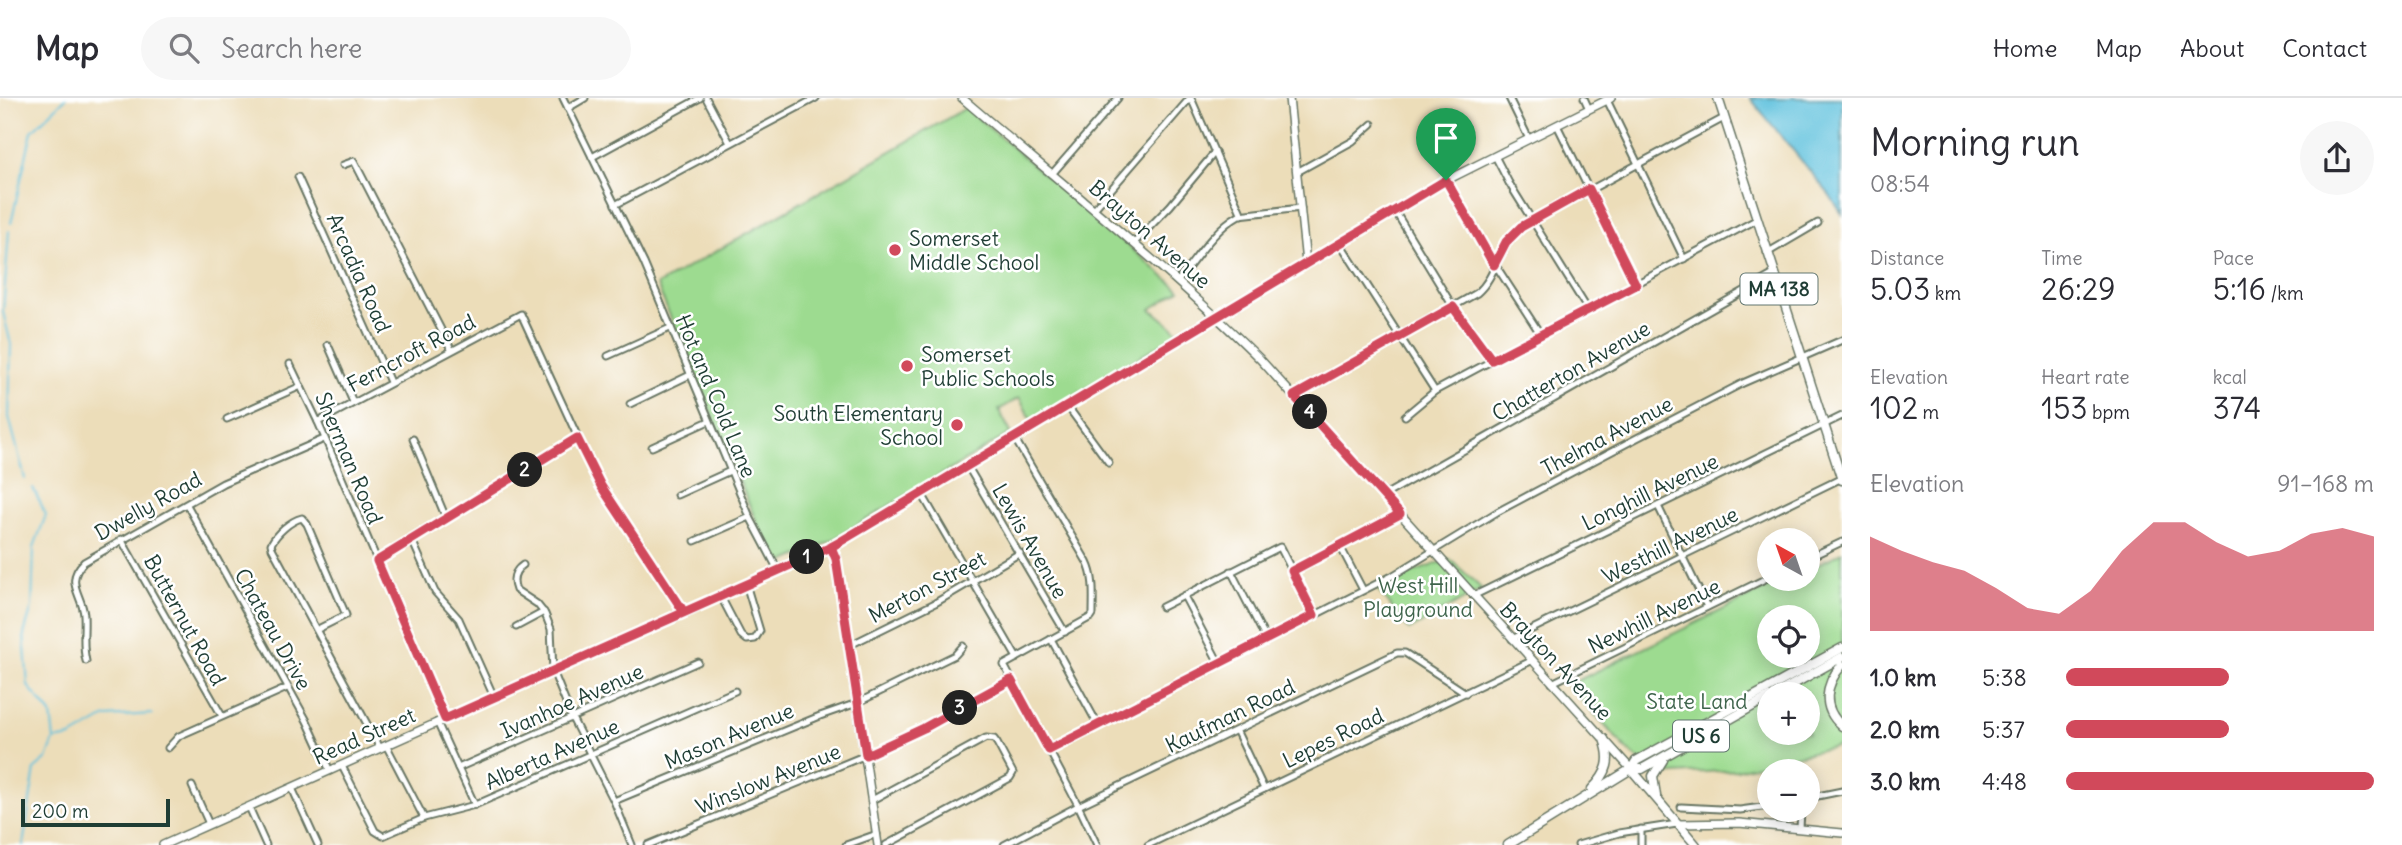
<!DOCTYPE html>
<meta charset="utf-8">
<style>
:root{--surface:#fff;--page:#f7f7f7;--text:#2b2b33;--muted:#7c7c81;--line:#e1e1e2;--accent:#d1495b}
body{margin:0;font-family:Delius,sans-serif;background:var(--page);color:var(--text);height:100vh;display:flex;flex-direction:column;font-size:26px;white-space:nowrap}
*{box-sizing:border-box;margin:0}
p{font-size:23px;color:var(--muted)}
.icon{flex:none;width:38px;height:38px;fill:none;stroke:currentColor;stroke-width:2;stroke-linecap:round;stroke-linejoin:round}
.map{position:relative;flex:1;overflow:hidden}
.drawer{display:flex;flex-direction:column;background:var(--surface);width:560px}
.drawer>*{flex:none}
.needle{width:46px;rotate:320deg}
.controls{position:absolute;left:1757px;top:430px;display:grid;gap:14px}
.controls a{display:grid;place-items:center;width:63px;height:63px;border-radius:50%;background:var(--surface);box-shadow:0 4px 18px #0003;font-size:35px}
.scale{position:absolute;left:21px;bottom:18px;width:149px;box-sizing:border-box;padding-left:7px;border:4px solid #1f3d34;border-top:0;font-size:19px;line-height:24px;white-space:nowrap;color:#1f3d34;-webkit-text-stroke:5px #fff;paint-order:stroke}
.pin{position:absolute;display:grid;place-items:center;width:60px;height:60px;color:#fff;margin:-72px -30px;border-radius:50% 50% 50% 0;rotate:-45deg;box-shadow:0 0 7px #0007}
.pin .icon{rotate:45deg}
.km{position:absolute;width:35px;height:35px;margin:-18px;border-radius:50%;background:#222;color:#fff;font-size:19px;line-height:35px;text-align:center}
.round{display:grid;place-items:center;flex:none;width:74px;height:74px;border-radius:37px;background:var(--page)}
.headline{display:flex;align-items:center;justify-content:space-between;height:119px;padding:0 28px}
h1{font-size:38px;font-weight:600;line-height:52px}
.metrics{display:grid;grid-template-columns:repeat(3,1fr);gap:10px;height:119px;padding:7px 28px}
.metrics div{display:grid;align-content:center}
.metrics b{font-size:30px;font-weight:600}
.metrics small{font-size:19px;font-weight:400}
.metrics p{font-size:19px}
.chart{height:196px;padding:14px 28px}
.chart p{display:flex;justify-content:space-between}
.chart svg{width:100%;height:126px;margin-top:7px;fill:var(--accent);opacity:.7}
ul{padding:0 28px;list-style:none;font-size:23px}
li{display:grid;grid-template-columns:112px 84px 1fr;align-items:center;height:52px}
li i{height:18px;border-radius:9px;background:var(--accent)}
header{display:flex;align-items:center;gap:42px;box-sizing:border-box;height:98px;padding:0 35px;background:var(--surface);border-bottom:2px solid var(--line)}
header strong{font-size:33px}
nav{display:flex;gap:38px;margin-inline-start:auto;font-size:24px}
.search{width:490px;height:63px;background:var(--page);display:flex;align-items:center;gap:18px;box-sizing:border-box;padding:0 24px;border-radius:38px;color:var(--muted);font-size:26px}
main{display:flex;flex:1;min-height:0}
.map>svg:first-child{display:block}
.green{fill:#9ddb90;stroke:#5e8c62;stroke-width:2;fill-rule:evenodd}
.water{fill:#5fc1dd;stroke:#3f7f88;stroke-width:2}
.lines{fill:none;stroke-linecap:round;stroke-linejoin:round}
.stream{stroke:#5fc1dd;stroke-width:2}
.street-casing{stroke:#677563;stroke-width:9}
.secondary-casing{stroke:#677563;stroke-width:10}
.primary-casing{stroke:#677563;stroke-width:11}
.street{stroke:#fff;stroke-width:5}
.secondary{stroke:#fff;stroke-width:7}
.primary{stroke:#fff;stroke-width:8}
.route-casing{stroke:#fff;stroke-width:14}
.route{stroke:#d1495b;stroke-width:9}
.poi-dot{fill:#d1495b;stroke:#fff;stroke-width:2.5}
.labels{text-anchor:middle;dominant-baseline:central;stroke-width:5;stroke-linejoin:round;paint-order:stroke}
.shield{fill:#fff;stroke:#627771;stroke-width:2}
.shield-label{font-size:19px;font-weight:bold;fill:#1f3d34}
.street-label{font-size:21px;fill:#1f3d34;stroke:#fff}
.poi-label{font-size:21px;fill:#1f3d34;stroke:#fff;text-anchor:start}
.park-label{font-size:21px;fill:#3e644b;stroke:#fff}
</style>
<header>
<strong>Map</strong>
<div class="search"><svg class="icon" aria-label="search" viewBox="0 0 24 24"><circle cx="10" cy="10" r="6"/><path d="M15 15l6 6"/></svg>Search here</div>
<nav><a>Home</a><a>Map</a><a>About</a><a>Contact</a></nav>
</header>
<main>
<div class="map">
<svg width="1842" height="747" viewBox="0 0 1842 747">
<rect width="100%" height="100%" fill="#fff"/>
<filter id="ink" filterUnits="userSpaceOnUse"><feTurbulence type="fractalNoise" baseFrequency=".0143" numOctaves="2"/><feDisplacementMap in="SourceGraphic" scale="14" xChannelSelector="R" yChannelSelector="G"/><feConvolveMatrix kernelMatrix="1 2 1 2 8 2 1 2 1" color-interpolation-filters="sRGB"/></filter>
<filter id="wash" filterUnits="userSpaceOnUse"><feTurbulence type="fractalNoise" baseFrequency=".00686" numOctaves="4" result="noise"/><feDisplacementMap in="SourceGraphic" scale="28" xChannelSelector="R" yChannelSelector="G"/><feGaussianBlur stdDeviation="1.57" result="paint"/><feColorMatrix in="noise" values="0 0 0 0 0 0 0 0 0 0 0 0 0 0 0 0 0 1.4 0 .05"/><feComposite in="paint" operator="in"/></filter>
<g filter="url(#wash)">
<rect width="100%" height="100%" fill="#ecddb9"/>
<!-- green -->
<g class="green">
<polygon points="966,10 1180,192 1151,211 1180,235 1032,323 1019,300 999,312 1011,335 829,444 779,466 759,430 657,187"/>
<path d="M1842,454V647L1737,672L1659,677L1627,652L1568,587L1786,481H1808V471ZM1769,520H1808V558H1769ZM1769,597H1808V635H1769Z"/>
<polygon points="1450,461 1482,491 1409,532 1375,488"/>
</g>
<!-- water -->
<polygon class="water" points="1750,0 1842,0 1842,116 1829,96"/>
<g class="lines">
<!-- stream -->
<g class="stream">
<polyline points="11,125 32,33 66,0"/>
<polyline points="9,133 3,214 11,246 9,319 25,381"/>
<polyline points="54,642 71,639 106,619 152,616"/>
<polyline points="23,747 35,671 47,661 54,642 51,616 28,588 24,536 32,509 34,449 46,417 33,390"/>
</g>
</g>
</g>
<g filter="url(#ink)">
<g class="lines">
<defs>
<g id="street">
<polyline points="563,0 644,165 750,419 778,472"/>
<polyline points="706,0 730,45"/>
<polyline points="1191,0 1242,117"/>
<polyline points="1509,0 1529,41"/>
<polyline points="1584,0 1589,11"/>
<polyline points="1607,2 1684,161"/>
<polyline points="568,10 585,0"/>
<polyline points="1557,27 1636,187"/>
<polyline points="1495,58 1509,85 1588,212"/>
<polyline points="592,59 700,0"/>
<polyline points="343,67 354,63 451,251"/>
<polyline points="1297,74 1353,43 1372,26"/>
<polyline points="1052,76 1118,0"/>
<polyline points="298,79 390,284"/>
<polyline points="1446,82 1476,137 1541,237"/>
<polyline points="615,107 816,0"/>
<polyline points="1094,111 1190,0"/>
<polyline points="1395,113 1452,207 1492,262"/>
<polyline points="1134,145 1170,108 1215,54"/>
<polyline points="1340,145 1435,293"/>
<polyline points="1767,155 1818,125"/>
<path d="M1178,183C1196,161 1214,131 1239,117L1301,110"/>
<polyline points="328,247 353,304"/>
<polyline points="608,258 670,230"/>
<polyline points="290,266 318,324 445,621"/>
<path d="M1295,298L1477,195C1498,177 1498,146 1521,129L1724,20"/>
<polyline points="630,306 690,277"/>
<polyline points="1068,309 1109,365"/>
<polyline points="1405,318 1435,293 1756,122"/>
<polyline points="227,321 301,288"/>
<polyline points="318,324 521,216 598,383 684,514"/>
<polyline points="413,341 446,420"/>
<path d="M1015,341L1087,464C1095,480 1093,498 1093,516L1091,519L1004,567L1078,707L1097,747"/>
<polyline points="652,349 709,323"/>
<polyline points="968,369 1065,534"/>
<polyline points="922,396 1017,560"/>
<polyline points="677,397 730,373"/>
<polyline points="1383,398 1774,176"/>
<polyline points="187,407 307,623 330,673"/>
<polyline points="1658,408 1707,509"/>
<polyline points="121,441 222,618"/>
<polyline points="412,442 435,494 459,521 494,599"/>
<polyline points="695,443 750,419"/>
<polyline points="1340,448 1363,492"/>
<polyline points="1808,460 1842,444"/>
<polyline points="377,463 577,340"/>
<path d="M523,467C514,473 512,482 516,492L537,506L545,516L551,531L553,573L572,620L614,703L632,747"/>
<polyline points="1231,473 1266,541"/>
<polyline points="1292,473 1400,417"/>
<polyline points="720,497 741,537 747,542 755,541 760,533 746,486"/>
<polyline points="1184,498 1219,565"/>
<polyline points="1473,498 1842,318"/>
<polyline points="1162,509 1280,449 1314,516"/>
<polyline points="516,529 544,514"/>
<path d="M316,532L346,517L307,426L302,420C290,423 277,435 271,446L272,450L380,650"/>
<polyline points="1051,541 1098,627"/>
<polyline points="1512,541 1842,380"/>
<polyline points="848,548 935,505 1020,455"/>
<path d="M86,563C82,547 85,533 84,517C82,496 64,484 84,464L223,385L324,341"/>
<polyline points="1552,585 1769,479"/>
<polyline points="437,624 475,707"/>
<polyline points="1237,634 1264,691"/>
<polyline points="386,647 424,720"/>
<polyline points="168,650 179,638 287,590"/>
<polyline points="1049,652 1392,478 1497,414 1635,341 1743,285 1842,242"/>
<polyline points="342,668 375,733 383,738 424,720 475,707 735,593"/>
<polyline points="458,670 698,564"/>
<polyline points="192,688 209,726"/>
<polyline points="292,690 318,747"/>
<polyline points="1808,700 1842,693"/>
<polyline points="872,702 986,640 994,641 997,645 1013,675 1010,680 886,747"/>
<polyline points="614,703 820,618 857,605 955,557 963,548"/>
<polyline points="249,709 266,747"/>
<polyline points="1681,709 1740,712 1769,708"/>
<polyline points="1800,730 1801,712"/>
<polyline points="648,747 866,657 924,630 1011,582"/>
<polyline points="846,747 877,736"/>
<polyline points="1004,747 1078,708 1397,555 1405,555 1466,595"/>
<polyline points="1148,747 1531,563"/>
<polyline points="1578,747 1619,735 1677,726"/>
<polyline points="1641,747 1641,731"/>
</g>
<g id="secondary">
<path d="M962,0C1062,86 1166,168 1260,261L1631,671"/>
<polyline points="1289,0 1306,165"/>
<polyline points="831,449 836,461 878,747"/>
<polyline points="1678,726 1739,725 1842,735"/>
<polyline points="163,747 831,449 1445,83 1611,0"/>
</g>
<g id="primary">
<polyline points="1718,0 1842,382"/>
<path d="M1842,567C1825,586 1821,610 1842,628"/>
<polyline points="1774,597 1842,559"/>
<polyline points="1631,671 1642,671 1769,599"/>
<polyline points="1631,671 1696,747"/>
<path d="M1592,691C1608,675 1612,662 1604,641"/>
<polyline points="1656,698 1653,678 1663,662"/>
<polyline points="1508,747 1631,671 1636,663 1842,550"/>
</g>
</defs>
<!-- street casing -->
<use href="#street" class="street-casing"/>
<!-- secondary casing -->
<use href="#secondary" class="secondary-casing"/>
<!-- primary casing -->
<use href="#primary" class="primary-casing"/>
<!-- street -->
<use href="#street" class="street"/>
<!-- secondary -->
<use href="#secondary" class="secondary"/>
<!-- primary -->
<use href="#primary" class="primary"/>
</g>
</g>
<g class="lines" filter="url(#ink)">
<defs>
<polyline id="route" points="1446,82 838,445 831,449 445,621 377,463 577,340 601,388 684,514 831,449 836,461 866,657 924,630 1011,582 1049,652 1314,517 1292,473 1400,416 1294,298 1453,209 1492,262 1636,187 1589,91 1521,129 1506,144 1494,167 1446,82"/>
</defs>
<!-- route casing -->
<use href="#route" class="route-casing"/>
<!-- route -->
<use href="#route" class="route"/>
</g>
<!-- markers -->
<g class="poi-dot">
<circle cx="895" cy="152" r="7"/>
<circle cx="907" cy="268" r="7"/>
<circle cx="957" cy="327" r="7"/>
</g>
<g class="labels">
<!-- shield labels -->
<g class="shield">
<rect x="1740.5" y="175.5" width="77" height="31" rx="5"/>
<rect x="1673" y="622.5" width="56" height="31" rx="5"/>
</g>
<g class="shield-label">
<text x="1779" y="191">MA 138</text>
<text x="1701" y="638">US 6</text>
</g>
<!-- street labels -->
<g class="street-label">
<text transform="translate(1150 136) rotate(41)">Brayton Avenue</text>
<text transform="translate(359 175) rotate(66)">Arcadia Road</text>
<text transform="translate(411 255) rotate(-28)">Ferncroft Road</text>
<text transform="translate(1571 273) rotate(-30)">Chatterton Avenue</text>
<text transform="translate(716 298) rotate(67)">Hot and Cold Lane</text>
<text transform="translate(1607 338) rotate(-28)">Thelma Avenue</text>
<text transform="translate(349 360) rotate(67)">Sherman Road</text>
<text transform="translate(1650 394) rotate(-26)">Longhill Avenue</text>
<text transform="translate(148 408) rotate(-29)">Dwelly Road</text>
<text transform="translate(1030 443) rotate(60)">Lewis Avenue</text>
<text transform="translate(1670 447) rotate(-26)">Westhill Avenue</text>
<text transform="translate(927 489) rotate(-28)">Merton Street</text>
<text transform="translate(1654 518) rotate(-26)">Newhill Avenue</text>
<text transform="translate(185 522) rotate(61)">Butternut Road</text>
<text transform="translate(273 531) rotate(61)">Chateau Drive</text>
<text transform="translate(1556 563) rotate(47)">Brayton Avenue</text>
<text transform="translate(572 603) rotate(-24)">Ivanhoe Avenue</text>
<text transform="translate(1230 618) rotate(-26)">Kaufman Road</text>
<text transform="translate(364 638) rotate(-24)">Read Street</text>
<text transform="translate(729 638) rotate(-23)">Mason Avenue</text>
<text transform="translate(1333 640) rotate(-26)">Lepes Road</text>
<text transform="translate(552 656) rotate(-24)">Alberta Avenue</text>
<text transform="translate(768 681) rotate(-22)">Winslow Avenue</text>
</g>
<!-- poi labels -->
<g class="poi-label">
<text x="909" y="140">Somerset<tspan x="909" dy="24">Middle School</tspan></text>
<text x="921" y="256">Somerset<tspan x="921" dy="24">Public Schools</tspan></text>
<text x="943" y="315" text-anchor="end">South Elementary<tspan x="943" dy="24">School</tspan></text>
</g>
<!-- park labels -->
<g class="park-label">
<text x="1418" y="487">West Hill<tspan x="1418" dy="24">Playground</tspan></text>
<text x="1697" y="603">State Land</text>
</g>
</g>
</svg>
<div class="controls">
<a><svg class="needle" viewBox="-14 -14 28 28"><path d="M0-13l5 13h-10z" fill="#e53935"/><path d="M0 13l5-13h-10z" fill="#7c7c81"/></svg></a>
<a><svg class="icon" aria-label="locate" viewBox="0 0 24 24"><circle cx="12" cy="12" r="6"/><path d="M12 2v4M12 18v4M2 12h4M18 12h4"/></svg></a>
<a>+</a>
<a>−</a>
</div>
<div class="scale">200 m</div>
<div class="pin" style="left:1446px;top:82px;background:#1e9e55"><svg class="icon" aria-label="arrive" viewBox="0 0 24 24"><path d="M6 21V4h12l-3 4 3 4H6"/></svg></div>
<b class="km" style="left:807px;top:459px">1</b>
<b class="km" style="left:525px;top:372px">2</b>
<b class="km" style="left:960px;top:610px">3</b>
<b class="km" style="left:1310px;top:314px">4</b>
</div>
<section class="drawer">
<div class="headline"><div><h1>Morning run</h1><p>08:54</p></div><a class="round"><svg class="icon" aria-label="share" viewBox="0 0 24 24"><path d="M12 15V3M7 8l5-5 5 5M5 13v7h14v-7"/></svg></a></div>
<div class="metrics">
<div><p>Distance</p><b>5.03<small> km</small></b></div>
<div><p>Time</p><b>26:29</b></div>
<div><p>Pace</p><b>5:16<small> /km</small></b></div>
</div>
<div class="metrics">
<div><p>Elevation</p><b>102<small> m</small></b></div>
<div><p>Heart rate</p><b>153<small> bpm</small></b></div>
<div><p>kcal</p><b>374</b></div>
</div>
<div class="chart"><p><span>Elevation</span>91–168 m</p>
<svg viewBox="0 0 160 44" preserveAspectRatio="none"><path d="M0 44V11L10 16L20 20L30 23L40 29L50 36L60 38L70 30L80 16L90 6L100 6L110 13L120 18L130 16L140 10L150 8L160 11V44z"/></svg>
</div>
<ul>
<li><b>1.0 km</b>5:38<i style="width:53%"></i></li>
<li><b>2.0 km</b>5:37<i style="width:53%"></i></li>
<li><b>3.0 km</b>4:48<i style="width:100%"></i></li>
</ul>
</section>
</main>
